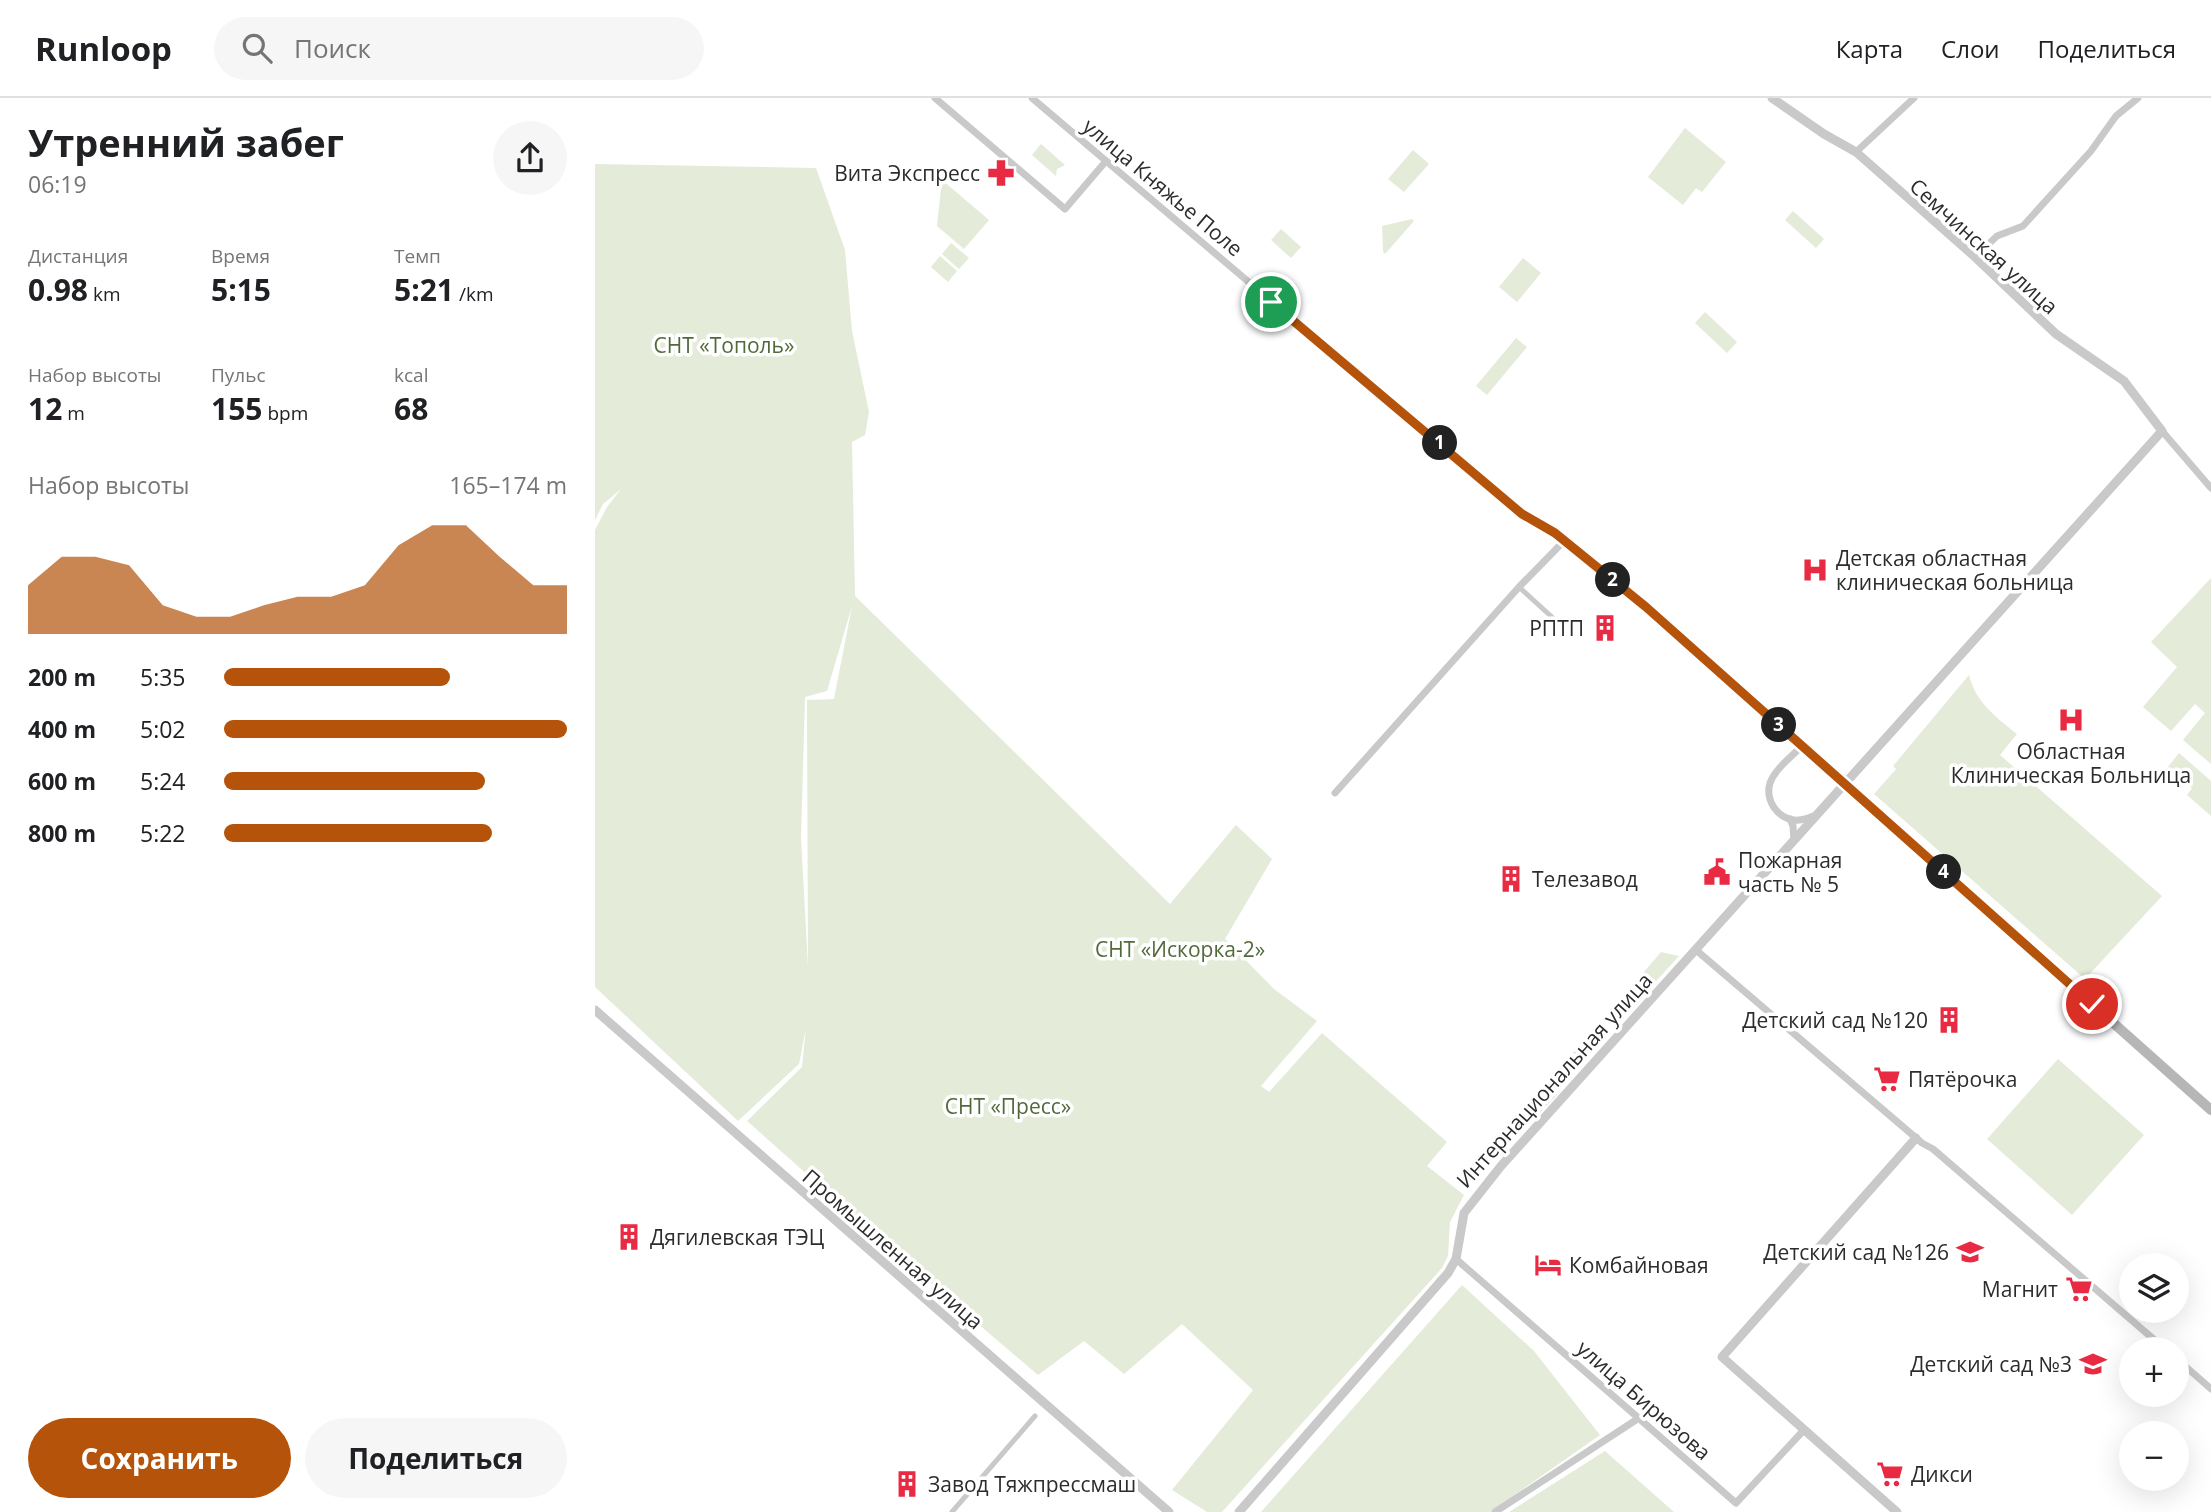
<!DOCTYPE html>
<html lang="ru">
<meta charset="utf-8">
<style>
:root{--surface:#fff;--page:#f6f6f6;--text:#202124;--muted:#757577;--line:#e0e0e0;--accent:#b45309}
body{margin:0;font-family:"Open Sans",sans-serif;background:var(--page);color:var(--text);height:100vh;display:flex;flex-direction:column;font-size:26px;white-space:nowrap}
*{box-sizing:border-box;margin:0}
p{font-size:23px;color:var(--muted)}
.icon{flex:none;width:38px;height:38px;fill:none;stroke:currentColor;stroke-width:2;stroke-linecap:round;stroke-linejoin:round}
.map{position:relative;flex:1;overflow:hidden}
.drawer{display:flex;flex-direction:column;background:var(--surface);width:595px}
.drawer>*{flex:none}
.buttons{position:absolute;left:1524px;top:1155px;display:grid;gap:14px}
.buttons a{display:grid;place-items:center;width:70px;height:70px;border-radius:50%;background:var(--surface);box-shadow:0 7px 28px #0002;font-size:35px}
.pin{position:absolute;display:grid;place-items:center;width:60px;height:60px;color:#fff;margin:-30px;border:4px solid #fff;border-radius:50%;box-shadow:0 2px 7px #0007}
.km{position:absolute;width:35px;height:35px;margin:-18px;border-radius:50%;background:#222;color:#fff;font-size:19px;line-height:35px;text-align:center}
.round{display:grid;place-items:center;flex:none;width:74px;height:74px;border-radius:37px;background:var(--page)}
.summary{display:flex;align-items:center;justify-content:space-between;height:119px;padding:0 28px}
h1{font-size:38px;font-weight:700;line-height:52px}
.stats{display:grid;grid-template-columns:repeat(3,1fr);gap:10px;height:119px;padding:7px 28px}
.stats div{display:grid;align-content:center}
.stats b{font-size:30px;font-weight:700}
.stats small{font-size:19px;font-weight:400}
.stats p{font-size:19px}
.chart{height:196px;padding:14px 28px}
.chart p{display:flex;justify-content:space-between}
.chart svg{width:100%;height:126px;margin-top:7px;fill:var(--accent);opacity:.7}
.cta{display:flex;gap:14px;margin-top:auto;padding:14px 28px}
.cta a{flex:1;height:80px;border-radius:42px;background:var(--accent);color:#fff;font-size:28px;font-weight:700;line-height:80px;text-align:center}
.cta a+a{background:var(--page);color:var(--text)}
ul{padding:0 28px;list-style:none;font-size:23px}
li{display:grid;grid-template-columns:112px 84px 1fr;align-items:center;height:52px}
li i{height:18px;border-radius:9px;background:var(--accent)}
header{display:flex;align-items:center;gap:42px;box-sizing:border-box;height:98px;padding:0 35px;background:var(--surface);border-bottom:2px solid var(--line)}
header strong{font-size:33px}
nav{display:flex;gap:38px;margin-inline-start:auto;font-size:24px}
.search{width:490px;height:63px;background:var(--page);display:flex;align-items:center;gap:18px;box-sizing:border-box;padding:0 24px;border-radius:38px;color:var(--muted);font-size:26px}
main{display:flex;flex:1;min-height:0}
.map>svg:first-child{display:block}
.green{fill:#e4ebd9;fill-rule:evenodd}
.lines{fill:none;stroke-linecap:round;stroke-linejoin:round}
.pedestrian{stroke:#c9c9c9;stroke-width:5}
.minor{stroke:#c9c9c9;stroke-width:7}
.tertiary{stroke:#c9c9c9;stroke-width:9}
.secondary{stroke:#b6b6b6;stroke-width:10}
.route-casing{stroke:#fff;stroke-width:14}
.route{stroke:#b45309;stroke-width:9}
.labels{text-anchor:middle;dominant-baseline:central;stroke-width:7;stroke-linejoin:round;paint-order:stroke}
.poi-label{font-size:21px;fill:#2c2c2c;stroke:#fff;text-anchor:start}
.street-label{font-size:21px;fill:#2c2c2c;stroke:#fff}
.park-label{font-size:21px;fill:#526939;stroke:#fff}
</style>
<header>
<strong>Runloop</strong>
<div class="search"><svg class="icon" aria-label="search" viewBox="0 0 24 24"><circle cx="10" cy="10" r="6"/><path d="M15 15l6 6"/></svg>Поиск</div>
<nav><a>Карта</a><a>Слои</a><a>Поделиться</a></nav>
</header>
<main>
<section class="drawer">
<div class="summary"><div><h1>Утренний забег</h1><p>06:19</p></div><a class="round"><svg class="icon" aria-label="share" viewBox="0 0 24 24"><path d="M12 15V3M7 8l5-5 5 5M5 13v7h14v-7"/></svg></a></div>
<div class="stats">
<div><p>Дистанция</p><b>0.98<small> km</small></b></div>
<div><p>Время</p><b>5:15</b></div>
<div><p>Темп</p><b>5:21<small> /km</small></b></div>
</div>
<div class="stats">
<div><p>Набор высоты</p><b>12<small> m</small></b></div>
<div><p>Пульс</p><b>155<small> bpm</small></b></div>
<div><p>kcal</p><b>68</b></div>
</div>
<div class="chart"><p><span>Набор высоты</span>165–174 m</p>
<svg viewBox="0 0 160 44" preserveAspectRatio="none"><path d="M0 44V27L10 17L20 17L30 20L40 34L50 38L60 38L70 34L80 31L90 31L100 27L110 13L120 6L130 6L140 17L150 27L160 27V44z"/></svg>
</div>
<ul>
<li><b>200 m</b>5:35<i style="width:66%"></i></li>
<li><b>400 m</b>5:02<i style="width:100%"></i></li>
<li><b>600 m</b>5:24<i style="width:76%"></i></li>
<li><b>800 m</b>5:22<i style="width:78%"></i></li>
</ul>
<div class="cta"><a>Сохранить</a><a>Поделиться</a></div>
</section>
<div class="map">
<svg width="1616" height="1414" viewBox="0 0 1616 1414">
<rect width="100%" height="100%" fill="#fff"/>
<!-- green -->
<g class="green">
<polygon points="1090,30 1131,64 1107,94 1101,90 1088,107 1053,79"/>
<polygon points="446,46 470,67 462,71 461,78 437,57"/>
<polygon points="818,52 834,66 809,94 793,81"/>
<path d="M0,66L221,70L250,152L257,233L274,314L270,337L257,344L260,498L575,806L641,727L677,761L630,841L679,891L722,923L666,988L674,994L727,935L852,1044L832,1068L869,1097L855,1124L853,1158L847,1170L627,1414H612L577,1392L658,1292L587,1226L529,1276L489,1243L443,1277L306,1160L152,1023L207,969L211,930L204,966L143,1023L0,889V432L12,409L26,391L8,406L0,422ZM257,508L239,601L212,602L213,869L206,740L210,599L232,593Z"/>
<polygon points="347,82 394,122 369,151 342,128"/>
<polygon points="1198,113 1229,141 1221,150 1190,122"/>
<polygon points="817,121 819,123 790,156 788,154 787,128"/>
<polygon points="686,131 706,149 696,160 676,142"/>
<polygon points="356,145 374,160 364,171 347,156"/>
<polygon points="345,158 362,173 353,184 336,169"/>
<polygon points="928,160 946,175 922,204 904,189"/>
<polygon points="1110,214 1142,244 1132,255 1100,225"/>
<polygon points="921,240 932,249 892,297 881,288"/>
<polygon points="1616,480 1616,666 1588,642 1610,615 1600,606 1576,633 1548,609 1582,569 1556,544"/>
<path d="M1374,577C1381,605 1400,618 1422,636L1405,657L1567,798L1490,881L1279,696L1301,671L1298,668Z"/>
<polygon points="1584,655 1616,683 1616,718 1592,697 1597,690 1573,669"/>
<polygon points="1066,854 1084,858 1021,927 1011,919"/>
<polygon points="1005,926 1015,934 988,964 978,955"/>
<polygon points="1463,961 1549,1037 1477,1117 1392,1041"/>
<polygon points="958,988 962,990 962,997 937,1023 930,1022 929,1020"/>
<polygon points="867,1187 939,1253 1005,1337 895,1414 666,1414"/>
<polygon points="1010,1353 1079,1414 914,1414"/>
</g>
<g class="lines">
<!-- pedestrian -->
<g class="pedestrian">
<polyline points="924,489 958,520"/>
<polyline points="357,1414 440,1318"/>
</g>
<!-- minor -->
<g class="minor">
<polyline points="340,0 470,111 511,63"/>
<polyline points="437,0 927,416 960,435 1051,509 1250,686"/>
<polyline points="1261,54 1319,0"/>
<polyline points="1380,159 1402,138 1428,128 1496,53 1521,18 1543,0"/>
<polyline points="1567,333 1616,390"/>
<path d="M1207,648C1197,658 1180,671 1175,685C1170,702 1182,720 1199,722C1207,723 1214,720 1221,717"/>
<polyline points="740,695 924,489 969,443"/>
<polyline points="1195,721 1198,728 1199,743"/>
<polyline points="1101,852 1327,1045 1338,1051 1570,1251"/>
<polyline points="861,1161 1141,1405 1208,1333"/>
<polyline points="1582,1261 1616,1291"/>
<polyline points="900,1414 1044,1320"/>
</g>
<!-- tertiary -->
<g class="tertiary">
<polyline points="0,912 574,1414"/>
<polyline points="644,1414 853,1175 861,1161 869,1115 906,1068 1567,333 1529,283 1461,236 1380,159 1261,54 1229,36 1177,0"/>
<polyline points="1302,1414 1127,1259 1321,1040"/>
</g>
<!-- secondary -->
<polyline class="secondary" points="1250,686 1616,1012"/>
</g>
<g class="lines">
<defs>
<polyline id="route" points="676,204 927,416 960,435 1051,509 1497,906"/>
</defs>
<!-- route casing -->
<use href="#route" class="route-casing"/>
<!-- route -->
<use href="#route" class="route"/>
</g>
<!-- icons -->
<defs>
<symbol id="pharmacy-bare" viewBox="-9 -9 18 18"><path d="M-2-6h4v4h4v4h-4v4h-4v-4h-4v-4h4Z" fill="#e82a42" stroke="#fff" stroke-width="2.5" paint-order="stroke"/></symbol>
<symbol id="hospital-bare" viewBox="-9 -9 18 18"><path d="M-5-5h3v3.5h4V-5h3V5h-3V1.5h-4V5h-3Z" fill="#e82a42" stroke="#fff" stroke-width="2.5" paint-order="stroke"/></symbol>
<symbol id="building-bare" viewBox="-9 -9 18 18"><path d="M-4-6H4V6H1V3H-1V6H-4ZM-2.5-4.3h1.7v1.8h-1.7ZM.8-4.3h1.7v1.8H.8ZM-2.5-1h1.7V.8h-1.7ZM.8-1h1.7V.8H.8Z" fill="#e82a42" stroke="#fff" stroke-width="2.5" paint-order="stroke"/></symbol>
<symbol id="civic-bare" viewBox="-9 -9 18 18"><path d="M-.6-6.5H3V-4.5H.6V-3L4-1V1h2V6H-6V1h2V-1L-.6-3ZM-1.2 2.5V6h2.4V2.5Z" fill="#e82a42" stroke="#fff" stroke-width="2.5" paint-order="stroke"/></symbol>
<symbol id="supermarket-bare" viewBox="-9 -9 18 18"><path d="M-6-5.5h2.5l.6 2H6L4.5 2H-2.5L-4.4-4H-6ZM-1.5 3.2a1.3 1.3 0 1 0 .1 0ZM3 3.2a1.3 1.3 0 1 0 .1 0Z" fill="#e82a42" stroke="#fff" stroke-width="2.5" paint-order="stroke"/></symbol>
<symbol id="school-bare" viewBox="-9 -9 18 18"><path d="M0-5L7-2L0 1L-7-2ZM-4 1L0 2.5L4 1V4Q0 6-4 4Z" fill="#e82a42" stroke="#fff" stroke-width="2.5" paint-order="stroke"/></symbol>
<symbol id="hotel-bare" viewBox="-9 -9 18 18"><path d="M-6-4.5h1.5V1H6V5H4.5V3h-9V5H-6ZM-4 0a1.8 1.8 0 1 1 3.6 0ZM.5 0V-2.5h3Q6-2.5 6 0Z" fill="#e82a42" stroke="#fff" stroke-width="2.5" paint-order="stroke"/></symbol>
</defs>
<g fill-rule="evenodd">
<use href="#pharmacy-bare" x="387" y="56" width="38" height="38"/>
<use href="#hospital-bare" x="1201" y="453" width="38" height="38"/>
<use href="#building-bare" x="991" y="511" width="38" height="38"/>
<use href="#hospital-bare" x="1457" y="603" width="38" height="38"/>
<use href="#civic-bare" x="1103" y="755" width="38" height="38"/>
<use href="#building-bare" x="897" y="762" width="38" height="38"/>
<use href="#building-bare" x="1335" y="903" width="38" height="38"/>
<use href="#supermarket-bare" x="1273" y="962" width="38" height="38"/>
<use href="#building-bare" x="15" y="1120" width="38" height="38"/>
<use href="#school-bare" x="1356" y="1135" width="38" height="38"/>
<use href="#hotel-bare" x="934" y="1148" width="38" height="38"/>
<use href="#supermarket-bare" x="1465" y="1172" width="38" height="38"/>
<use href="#school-bare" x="1479" y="1247" width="38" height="38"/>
<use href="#supermarket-bare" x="1276" y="1357" width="38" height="38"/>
<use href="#building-bare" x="293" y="1367" width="38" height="38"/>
</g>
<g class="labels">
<!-- poi labels -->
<g class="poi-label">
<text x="385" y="75" text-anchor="end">Вита Экспресс</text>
<text x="1241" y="460">Детская областная<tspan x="1241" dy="24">клиническая больница</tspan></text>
<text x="989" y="530" text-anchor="end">РПТП</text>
<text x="1476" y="653" text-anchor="middle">Областная<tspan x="1476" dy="24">Клиническая Больница</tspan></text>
<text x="1143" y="762">Пожарная<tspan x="1143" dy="24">часть № 5</tspan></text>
<text x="937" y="781">Телезавод</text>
<text x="1333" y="922" text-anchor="end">Детский сад №120</text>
<text x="1313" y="981">Пятёрочка</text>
<text x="55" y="1139">Дягилевская ТЭЦ</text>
<text x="1354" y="1154" text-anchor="end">Детский сад №126</text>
<text x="974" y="1167">Комбайновая</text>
<text x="1463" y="1191" text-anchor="end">Магнит</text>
<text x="1477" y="1266" text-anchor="end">Детский сад №3</text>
<text x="1316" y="1376">Дикси</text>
<text x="333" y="1386">Завод Тяжпрессмаш</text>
</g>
<!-- street labels -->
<g class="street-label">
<text transform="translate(568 89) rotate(40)">улица Княжье Поле</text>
<text transform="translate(1389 148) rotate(42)">Семчинская улица</text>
<text transform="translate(959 982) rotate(-48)">Интернациональная улица</text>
<text transform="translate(298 1151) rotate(41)">Промышленная улица</text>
<text transform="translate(1049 1302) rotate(41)">улица Бирюзова</text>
</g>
<!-- park labels -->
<g class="park-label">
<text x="129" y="247">СНТ «Тополь»</text>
<text x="585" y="851">СНТ «Искорка-2»</text>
<text x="413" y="1008">СНТ «Пресс»</text>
</g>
</g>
</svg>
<div class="buttons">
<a><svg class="icon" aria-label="layers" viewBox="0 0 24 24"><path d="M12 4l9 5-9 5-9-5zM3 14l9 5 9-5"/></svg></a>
<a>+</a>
<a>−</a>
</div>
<div class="pin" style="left:676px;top:204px;background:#1e9e55"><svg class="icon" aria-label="arrive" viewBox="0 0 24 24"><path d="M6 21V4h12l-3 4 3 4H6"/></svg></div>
<div class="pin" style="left:1497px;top:906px;background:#d93025"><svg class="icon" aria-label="check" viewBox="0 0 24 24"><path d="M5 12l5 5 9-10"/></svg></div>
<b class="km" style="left:845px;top:345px">1</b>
<b class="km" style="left:1018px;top:482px">2</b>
<b class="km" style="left:1184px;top:627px">3</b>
<b class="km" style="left:1349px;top:774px">4</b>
</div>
</main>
